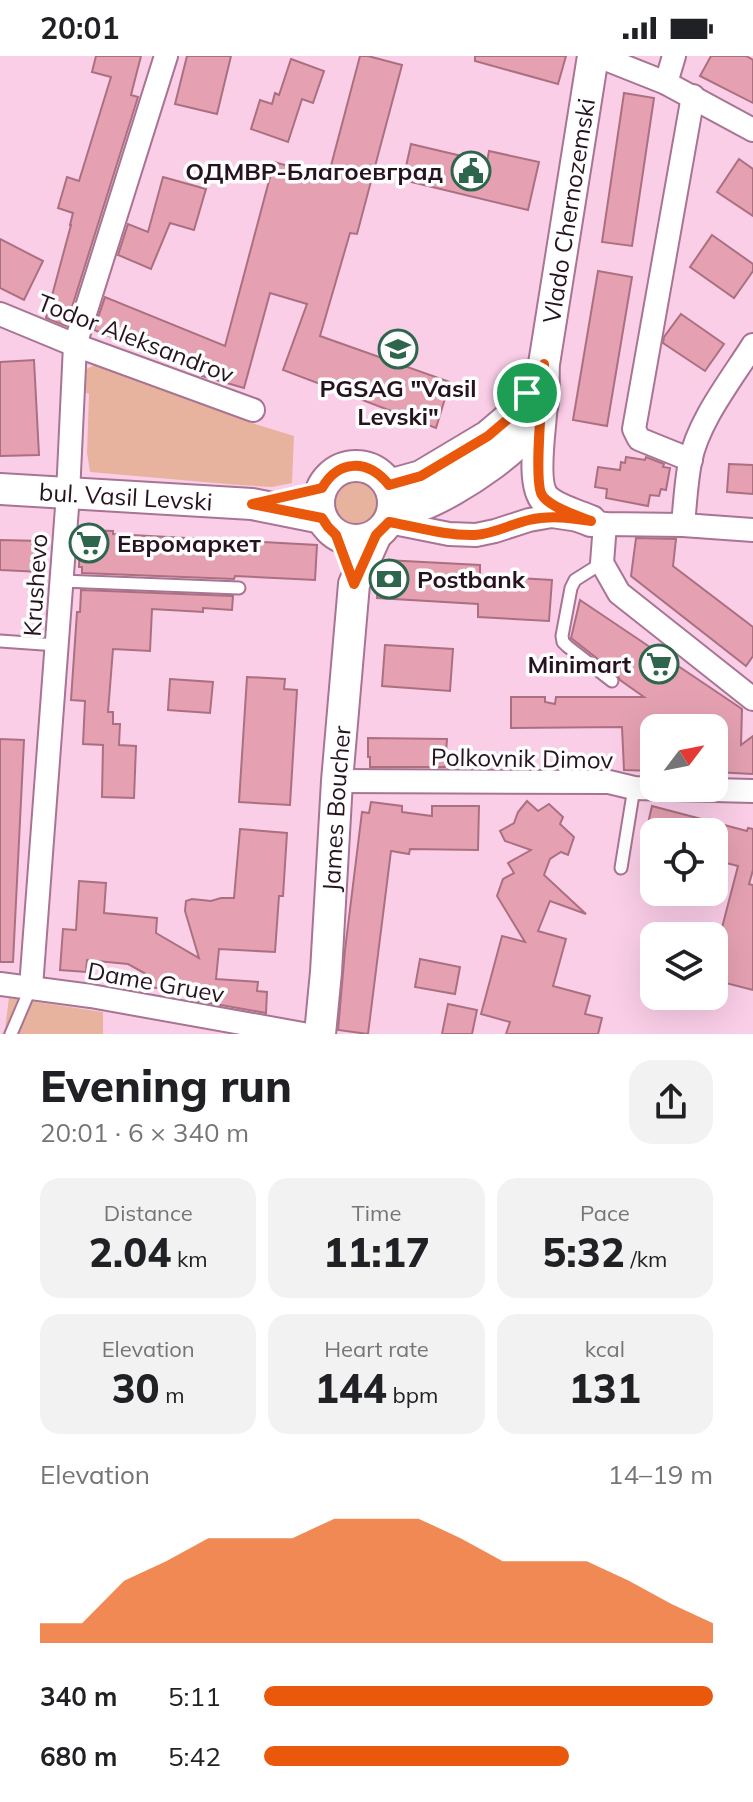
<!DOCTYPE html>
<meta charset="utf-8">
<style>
:root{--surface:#fff;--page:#f2f2f2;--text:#202124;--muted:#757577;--accent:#ea580c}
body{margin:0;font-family:Mulish,sans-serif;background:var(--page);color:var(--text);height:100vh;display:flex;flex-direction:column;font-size:30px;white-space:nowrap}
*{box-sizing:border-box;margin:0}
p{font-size:26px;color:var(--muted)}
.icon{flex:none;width:44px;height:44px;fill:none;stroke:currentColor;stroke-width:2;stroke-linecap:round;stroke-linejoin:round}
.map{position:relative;height:978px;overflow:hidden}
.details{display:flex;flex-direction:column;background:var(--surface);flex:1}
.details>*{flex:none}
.needle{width:52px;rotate:58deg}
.tools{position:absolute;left:640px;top:658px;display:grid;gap:16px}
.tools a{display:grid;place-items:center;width:88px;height:88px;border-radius:16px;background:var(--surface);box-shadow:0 8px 32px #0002;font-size:40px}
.pin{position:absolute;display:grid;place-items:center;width:68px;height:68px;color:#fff;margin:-34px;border:4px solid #fff;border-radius:50%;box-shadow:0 2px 8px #0007}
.round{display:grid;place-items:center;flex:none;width:84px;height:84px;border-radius:24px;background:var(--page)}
.summary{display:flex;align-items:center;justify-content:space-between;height:136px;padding:0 40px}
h1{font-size:44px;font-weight:800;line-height:60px}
.metrics{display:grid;grid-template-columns:repeat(3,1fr);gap:12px;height:136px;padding:8px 40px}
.metrics div{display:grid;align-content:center;border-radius:20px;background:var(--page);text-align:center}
.metrics b{font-size:40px;font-weight:800}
.metrics small{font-size:22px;font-weight:400}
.metrics p{font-size:22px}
.chart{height:224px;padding:16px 40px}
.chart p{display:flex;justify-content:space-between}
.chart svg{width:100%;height:144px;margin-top:8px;fill:var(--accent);opacity:.7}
ul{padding:0 40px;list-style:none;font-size:26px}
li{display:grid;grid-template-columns:128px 96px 1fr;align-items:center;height:60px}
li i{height:20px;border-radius:10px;background:var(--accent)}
.status{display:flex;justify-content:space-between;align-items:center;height:56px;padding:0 40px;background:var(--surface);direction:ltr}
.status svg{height:22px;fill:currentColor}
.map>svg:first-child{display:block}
.green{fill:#e7b39f}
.building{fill:#e5a1b2;stroke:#ab7080;stroke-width:2}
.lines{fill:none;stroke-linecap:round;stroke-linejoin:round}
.lane-casing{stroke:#a87493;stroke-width:15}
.street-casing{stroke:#a87493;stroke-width:26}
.secondary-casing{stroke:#a87493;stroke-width:34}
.lane{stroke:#fff;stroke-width:11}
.street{stroke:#fff;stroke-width:22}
.secondary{stroke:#fff;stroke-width:30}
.route-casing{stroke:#fff;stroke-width:16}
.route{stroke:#ea580c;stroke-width:10}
.labels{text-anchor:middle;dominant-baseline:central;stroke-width:7;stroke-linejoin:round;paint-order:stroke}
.poi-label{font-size:24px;font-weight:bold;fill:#27131f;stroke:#fefefe;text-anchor:end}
.street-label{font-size:24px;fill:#27131f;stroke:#fefefe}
</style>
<div class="status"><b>20:01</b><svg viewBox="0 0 49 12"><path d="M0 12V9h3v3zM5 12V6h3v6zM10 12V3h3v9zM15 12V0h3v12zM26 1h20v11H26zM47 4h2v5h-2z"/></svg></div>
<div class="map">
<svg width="753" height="978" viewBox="0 0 753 978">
<rect width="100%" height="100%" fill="#fbcee8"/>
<!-- green -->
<g class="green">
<polygon points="95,309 255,368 294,380 292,427 272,431 238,429 90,416 87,397 89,338 84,336 82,318 88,312"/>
<circle cx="356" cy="447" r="31"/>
<polygon points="9,942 103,956 103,978 2,978 5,973"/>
</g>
<!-- building -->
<g class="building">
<polygon points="96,0 141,0 131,39 138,41 66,270 46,262 71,169 70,169 73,157 58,152 67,121 79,125 111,21 92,16"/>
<polygon points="187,0 231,0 217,58 175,48"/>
<polygon points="360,0 368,0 402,9 357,178 350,177 320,280 450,326 436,372 283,314 307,248 270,237 244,332 202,320 202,317 94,274 105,241 225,290 274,106 328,121"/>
<polygon points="475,0 566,0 558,28 475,5"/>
<polygon points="711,0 746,0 753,4 753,47 700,20"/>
<polygon points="291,3 324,15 313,47 302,43 288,86 251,73 260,44 272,48 275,37 279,39"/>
<polygon points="624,37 654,42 632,190 602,186"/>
<polygon points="411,88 487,106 489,95 539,106 528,154 403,124"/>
<polygon points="739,103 753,113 753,160 717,136"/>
<polygon points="163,121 206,133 194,174 170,167 151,213 118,199 128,168 148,176"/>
<polygon points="712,179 753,208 753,215 734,242 690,211"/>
<polygon points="0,183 43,205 24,244 0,232"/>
<polygon points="598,215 632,221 607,370 573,364"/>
<polygon points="681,258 724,288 705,315 663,287 664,281"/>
<polygon points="34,304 39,399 0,400 0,306"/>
<polygon points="626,401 645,404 646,401 664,408 663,411 670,412 666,434 661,433 659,440 650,439 648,450 606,442 607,433 595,431 598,411 620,414 621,406 625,407"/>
<polygon points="729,408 753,409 753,438 727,436"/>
<polygon points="80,474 113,475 113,478 317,489 315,524 235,520 234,523 82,517 82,511 79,511"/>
<polygon points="636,482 676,483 673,510 753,571 753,600 746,610 631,520"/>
<polygon points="0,484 42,485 41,516 0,514"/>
<polygon points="385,504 480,509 480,520 552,524 549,565 478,561 478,548 377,542 378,517"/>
<polygon points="81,534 233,540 232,554 203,552 203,556 152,553 150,595 113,593 108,656 113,656 113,668 120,668 119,689 136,690 134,742 102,741 103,689 83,688 85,645 71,644 77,556 80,556"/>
<polygon points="580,544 742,653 741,689 753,680 753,718 714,716 714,672 654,672 654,715 624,714 622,671 511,672 511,641 545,641 545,646 555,648 556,641 644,641 620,624 617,618 571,582"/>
<polygon points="385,589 453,593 450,635 382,630"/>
<polygon points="247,621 285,623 284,633 297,634 290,749 239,746"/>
<polygon points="170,623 213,626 210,657 168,654"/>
<polygon points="368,682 447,683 445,711 370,711 370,701 368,701"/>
<polygon points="0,683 24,684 13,906 0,906"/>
<polygon points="527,745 538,755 549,748 563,761 560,768 574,781 568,799 561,796 550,803 544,819 586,858 550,845 538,875 566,883 553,930 590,940 585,958 602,962 598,978 506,978 510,966 481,958 502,880 525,886 497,840 503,823 514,817 508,807 531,794 505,785 500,775 514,767 518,756"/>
<polygon points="371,746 402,750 402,756 432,760 432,750 479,750 478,794 410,793 409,798 391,795 368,978 338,974 345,894 362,756 369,757"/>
<polygon points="652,750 747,775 748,772 753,773 753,814 749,828 753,829 753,934 714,924 714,886 718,887 738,810 714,804 714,776 646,776"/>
<polygon points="240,773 287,777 283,840 279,840 275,896 219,893 216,923 258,926 257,935 267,936 266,957 193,944 193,935 147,931 148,919 128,908 87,904 86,916 60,914 63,873 76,874 79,825 106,827 104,857 157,862 156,877 199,902 185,855 186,845 192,843 211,845 221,842 234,842"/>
<polygon points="420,903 460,911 455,938 415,931"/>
<polygon points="448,948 477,954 472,978 442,978"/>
</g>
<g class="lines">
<defs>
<g id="lane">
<polyline points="602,507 575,524 571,532 562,580 563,586 567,590 612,625"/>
<polyline points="62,525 239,532"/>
<polyline points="0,585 57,589"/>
<polyline points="621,812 634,732"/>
<polyline points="11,978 31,931"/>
</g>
<g id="street">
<polyline points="598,0 666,27 753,74"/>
<polyline points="666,27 674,0"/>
<polyline points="0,258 75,289 253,354"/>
<polyline points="691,404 639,383 634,373 693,40"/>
<polyline points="389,466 449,478 476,479 495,475 529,464 552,460 605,468 683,469 753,474"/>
<polyline points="605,468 602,507 619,537 753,643"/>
<path d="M683,469C685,448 686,427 690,406C698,365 731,324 753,289"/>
<polyline points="337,725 609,726 634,732 753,735"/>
<polyline points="0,928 91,940 303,978"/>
<polyline points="31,931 68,438 75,289 166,0"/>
</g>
<g id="secondary">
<path d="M541,358C540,377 531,430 546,444C557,454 577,459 591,465"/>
<circle cx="356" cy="447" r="37"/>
<polyline points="389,429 421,420 488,380 508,363 527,337 543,310"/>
<path id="s1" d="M0,433L252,448L322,462"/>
<path id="s2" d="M392,457C402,455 413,453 422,449C454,437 534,387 542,352C545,338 543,322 544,308L593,0"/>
<path id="s3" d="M320,978L326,916L337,725L354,528L376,479"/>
</g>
</defs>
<!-- lane casing -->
<use href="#lane" class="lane-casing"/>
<!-- street casing -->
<use href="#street" class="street-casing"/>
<!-- secondary casing -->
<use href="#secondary" class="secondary-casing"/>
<!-- lane -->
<use href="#lane" class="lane"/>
<!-- street -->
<use href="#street" class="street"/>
<!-- secondary -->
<use href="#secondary" class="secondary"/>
</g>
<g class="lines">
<defs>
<path id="route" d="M544,308C543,331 533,425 542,439C549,451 578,460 591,465C570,462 550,459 529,464C511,468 494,478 475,479C446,480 417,471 389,466L376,479L354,528L336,479L328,471L322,462L252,448L322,432C339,403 368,403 389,429L421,420L488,380L508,363L527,337Z"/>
</defs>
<!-- route casing -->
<use href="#route" class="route-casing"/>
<!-- route -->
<use href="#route" class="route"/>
</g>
<!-- icons -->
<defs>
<symbol id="civic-ring" viewBox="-11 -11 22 22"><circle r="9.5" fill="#fefefe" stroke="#2e664d" stroke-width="1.5"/><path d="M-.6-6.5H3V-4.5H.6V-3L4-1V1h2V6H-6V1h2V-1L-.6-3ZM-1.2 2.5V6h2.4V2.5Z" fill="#2e664d"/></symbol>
<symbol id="school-ring" viewBox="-11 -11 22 22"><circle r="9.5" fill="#fefefe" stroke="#2e664d" stroke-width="1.5"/><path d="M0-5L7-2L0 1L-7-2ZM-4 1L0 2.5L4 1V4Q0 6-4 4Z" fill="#2e664d"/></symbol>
<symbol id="supermarket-ring" viewBox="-11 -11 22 22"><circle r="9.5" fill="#fefefe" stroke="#2e664d" stroke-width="1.5"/><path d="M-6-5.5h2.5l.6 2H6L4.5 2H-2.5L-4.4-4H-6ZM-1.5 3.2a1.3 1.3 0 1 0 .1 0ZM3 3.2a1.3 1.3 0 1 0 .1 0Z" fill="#2e664d"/></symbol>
<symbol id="bank-ring" viewBox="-11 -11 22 22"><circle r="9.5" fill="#fefefe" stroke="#2e664d" stroke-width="1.5"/><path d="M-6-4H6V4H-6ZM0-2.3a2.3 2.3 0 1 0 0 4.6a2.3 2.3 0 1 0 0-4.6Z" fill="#2e664d"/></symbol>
</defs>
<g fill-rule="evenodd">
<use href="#civic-ring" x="449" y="93" width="44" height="44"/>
<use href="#school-ring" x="376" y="271" width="44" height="44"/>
<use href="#supermarket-ring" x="67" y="465" width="44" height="44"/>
<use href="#bank-ring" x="367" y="501" width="44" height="44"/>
<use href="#supermarket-ring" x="637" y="586" width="44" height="44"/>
</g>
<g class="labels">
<!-- poi labels -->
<g class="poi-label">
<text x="443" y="115">ОДМВР-Благоевград</text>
<text x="398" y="332" text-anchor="middle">PGSAG "Vasil<tspan x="398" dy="28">Levski"</tspan></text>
<text x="117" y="487" text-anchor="start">Евромаркет</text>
<text x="417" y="523" text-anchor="start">Postbank</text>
<text x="631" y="608">Minimart</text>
</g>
<!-- street labels -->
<g class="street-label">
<text stroke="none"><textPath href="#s2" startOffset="388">Vlado Chernozemski</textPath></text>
<text transform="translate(136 282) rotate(21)">Todor Aleksandrov</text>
<text stroke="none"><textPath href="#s1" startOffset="126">bul. Vasil Levski</textPath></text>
<text transform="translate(35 529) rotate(-86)">Krushevo</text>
<text transform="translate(522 702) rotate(1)">Polkovnik Dimov</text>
<text stroke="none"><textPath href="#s3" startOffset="226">James Boucher</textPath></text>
<text transform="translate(156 926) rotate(10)">Dame Gruev</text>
</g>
</g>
</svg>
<div class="tools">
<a><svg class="needle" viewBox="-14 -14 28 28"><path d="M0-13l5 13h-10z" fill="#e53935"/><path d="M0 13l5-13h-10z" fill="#757577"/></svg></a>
<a><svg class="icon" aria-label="locate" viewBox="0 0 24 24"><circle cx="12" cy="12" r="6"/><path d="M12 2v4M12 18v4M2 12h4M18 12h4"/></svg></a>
<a><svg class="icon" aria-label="layers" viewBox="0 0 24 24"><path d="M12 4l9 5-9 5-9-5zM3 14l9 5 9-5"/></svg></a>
</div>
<div class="pin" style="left:527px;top:337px;background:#1e9e55"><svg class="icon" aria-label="arrive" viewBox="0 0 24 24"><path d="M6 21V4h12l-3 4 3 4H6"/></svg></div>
</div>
<section class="details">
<div class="summary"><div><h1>Evening run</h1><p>20:01 · 6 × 340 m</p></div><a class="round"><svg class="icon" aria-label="share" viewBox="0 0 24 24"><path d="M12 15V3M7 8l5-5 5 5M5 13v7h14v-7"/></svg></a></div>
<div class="metrics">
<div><p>Distance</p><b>2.04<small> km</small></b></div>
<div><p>Time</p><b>11:17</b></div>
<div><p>Pace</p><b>5:32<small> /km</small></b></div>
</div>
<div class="metrics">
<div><p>Elevation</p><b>30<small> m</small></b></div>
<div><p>Heart rate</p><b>144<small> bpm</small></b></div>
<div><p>kcal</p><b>131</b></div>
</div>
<div class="chart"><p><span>Elevation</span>14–19 m</p>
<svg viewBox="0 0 160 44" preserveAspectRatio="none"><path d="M0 44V38L10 38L20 25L30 19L40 12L50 12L60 12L70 6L80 6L90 6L100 12L110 19L120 19L130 19L140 25L150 32L160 38V44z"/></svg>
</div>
<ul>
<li><b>340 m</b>5:11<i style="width:100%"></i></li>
<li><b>680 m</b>5:42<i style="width:68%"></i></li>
</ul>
</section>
